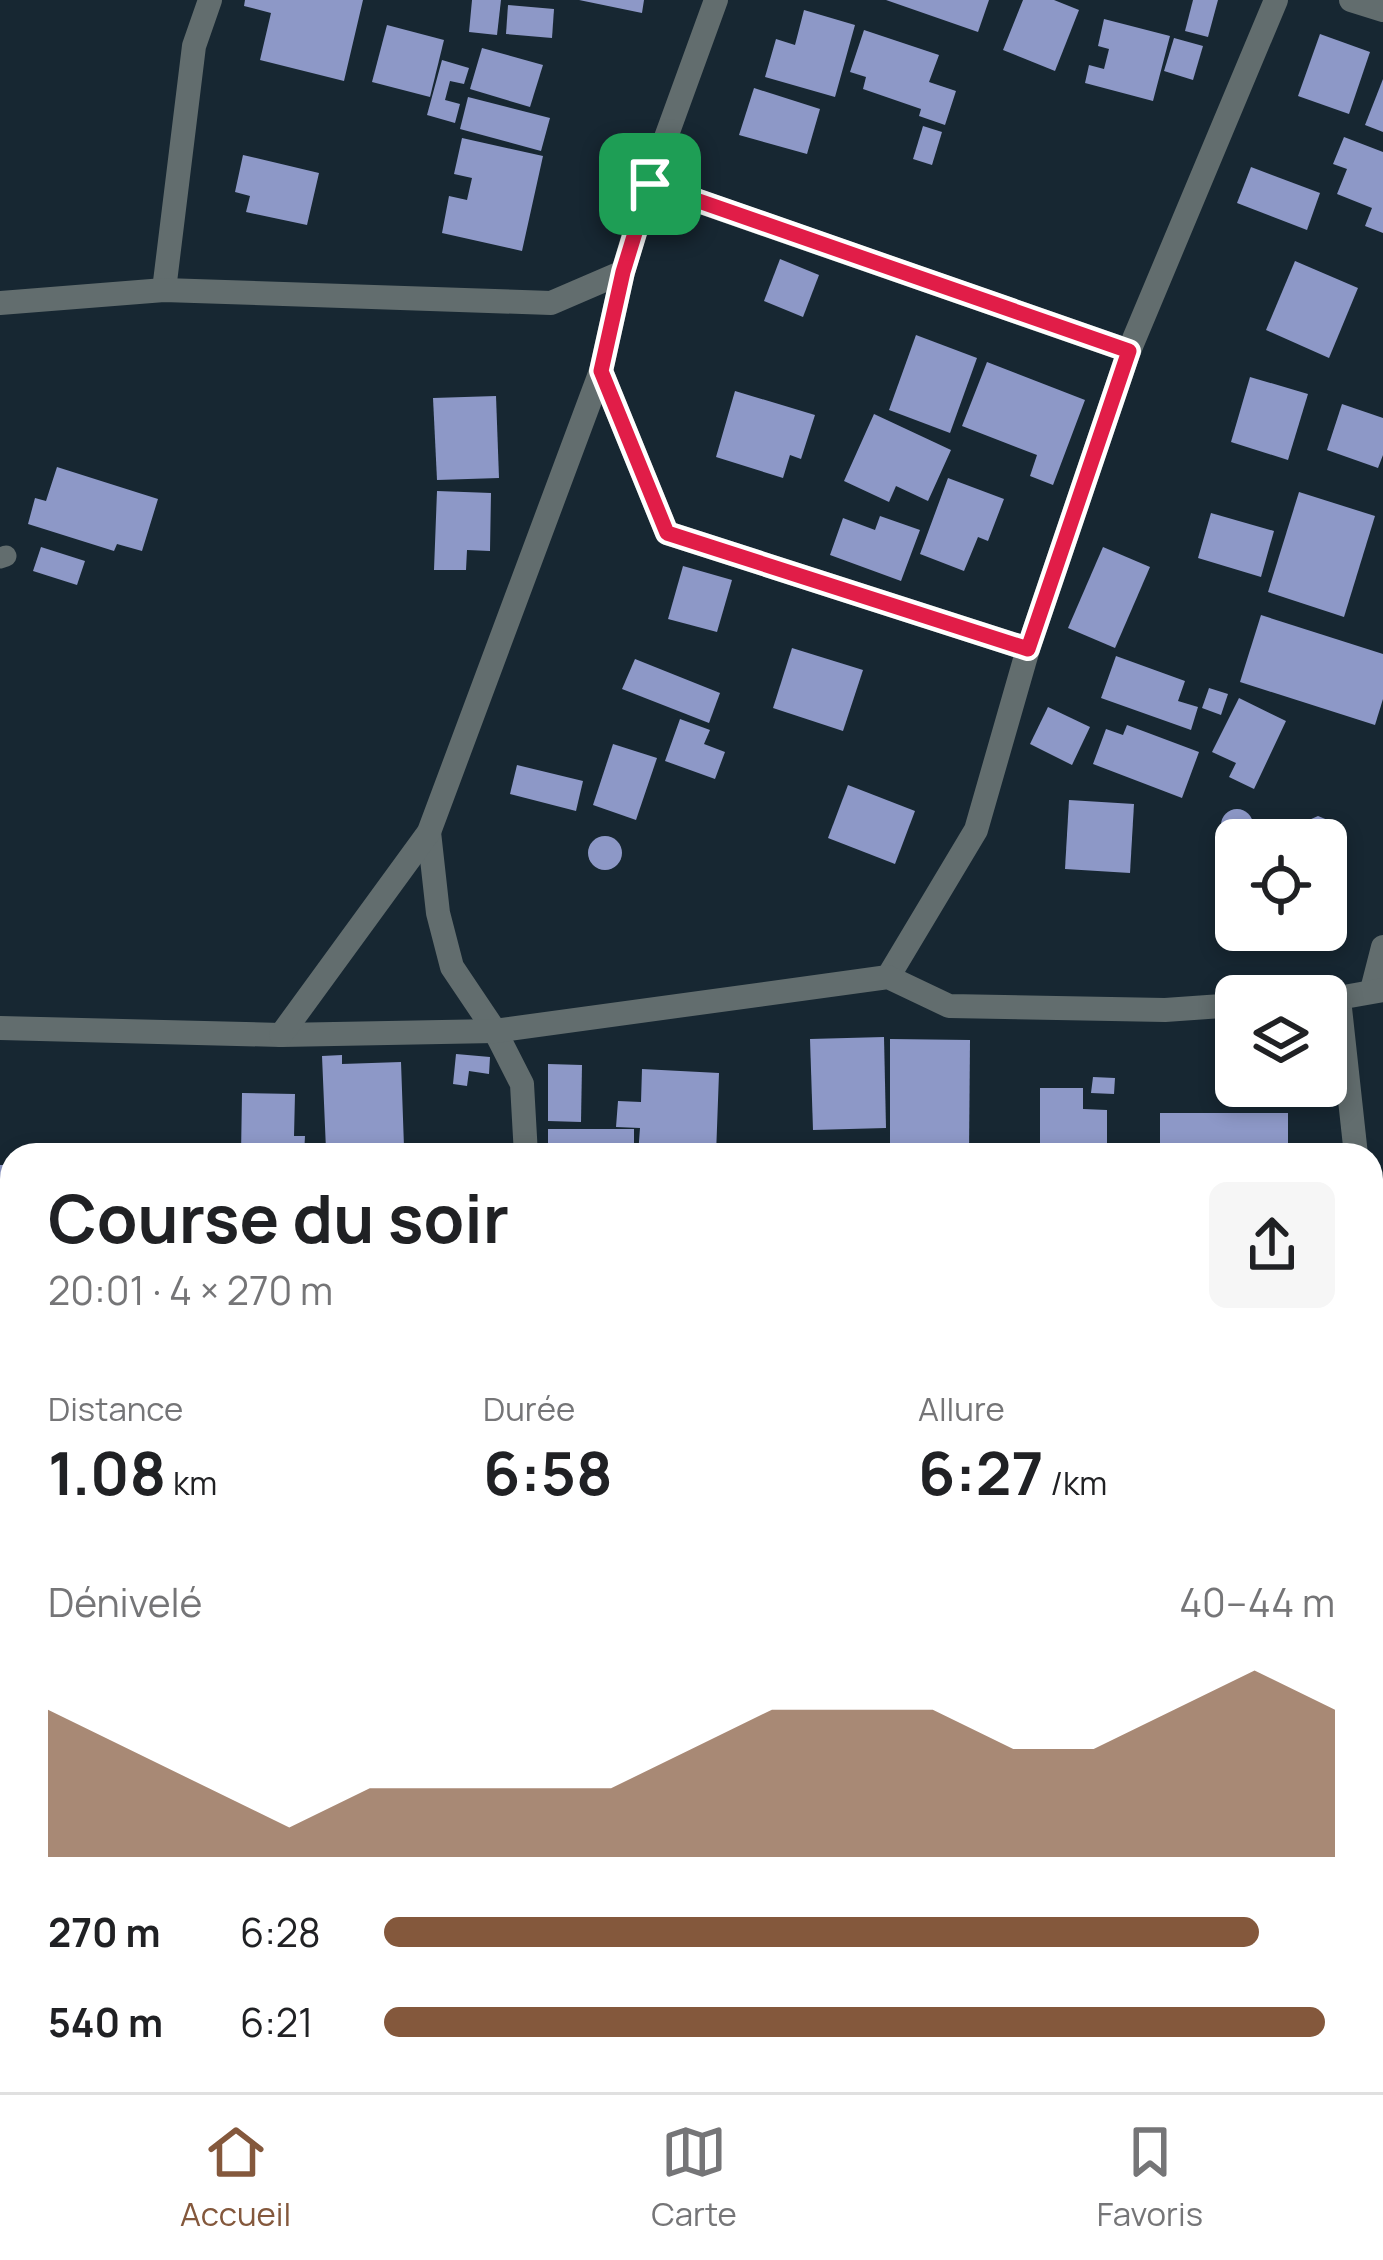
<!DOCTYPE html>
<html lang="fr">
<meta charset="utf-8">
<style>
:root{--surface:#fff;--page:#f6f6f6;--text:#202124;--muted:#757577;--line:#e0e0e0;--accent:#84583c}
body{margin:0;font-family:Manrope,sans-serif;background:var(--page);color:var(--text);height:100vh;display:flex;flex-direction:column;font-size:45px;white-space:nowrap}
*{box-sizing:border-box;margin:0}
p{font-size:39px;color:var(--muted)}
.icon{flex:none;width:66px;height:66px;fill:none;stroke:currentColor;stroke-width:2;stroke-linecap:round;stroke-linejoin:round}
.map{position:relative;flex:1;overflow:hidden}
.details{position:absolute;left:0px;top:1143px;width:1383px;height:951px;display:flex;flex-direction:column;background:var(--surface);border-radius:36px 36px 0 0;box-shadow:0 6px 18px #0003}
.details>*{flex:none}
.controls{position:absolute;left:1215px;top:819px;display:grid;gap:24px}
.controls a{display:grid;place-items:center;width:132px;height:132px;border-radius:18px;background:var(--surface);box-shadow:0 6px 18px #0003;font-size:60px}
.pin{position:absolute;display:grid;place-items:center;width:102px;height:102px;color:#fff;margin:-51px;border-radius:24px;box-shadow:0 6px 18px #0006}
.round{display:grid;place-items:center;flex:none;width:126px;height:126px;border-radius:18px;background:var(--page)}
.headline{display:flex;align-items:center;justify-content:space-between;height:204px;padding:0 48px}
h1{font-size:66px;font-weight:700;line-height:90px}
.stats{display:grid;grid-template-columns:repeat(3,1fr);gap:18px;height:204px;padding:12px 48px}
.stats div{display:grid;align-content:center}
.stats b{font-size:60px;font-weight:700}
.stats small{font-size:33px;font-weight:400}
.stats p{font-size:33px}
.chart{height:336px;padding:24px 48px}
.chart p{display:flex;justify-content:space-between}
.chart svg{width:100%;height:216px;margin-top:12px;fill:var(--accent);opacity:.7}
ul{padding:0 48px;list-style:none;font-size:39px}
li{display:grid;grid-template-columns:192px 144px 1fr;align-items:center;height:90px}
li i{height:30px;border-radius:15px;background:var(--accent)}
.dock{display:flex;justify-content:space-around;align-items:center;height:168px;border-top:3px solid var(--line);background:var(--surface);font-size:33px;color:var(--muted)}
.dock a{display:grid;justify-items:center;gap:6px}
.dock .on{color:var(--accent)}
.map>svg:first-child{display:block}
.building{fill:#8d98c7}
.lines{fill:none;stroke-linecap:round;stroke-linejoin:round}
.lane{stroke:#626d6e;stroke-width:21}
.street{stroke:#626d6e;stroke-width:24}
.route-casing{stroke:#fff;stroke-width:24}
.route{stroke:#e11d48;stroke-width:15}
</style>
<div class="map">
<svg width="1383" height="2092" viewBox="0 0 1383 2092">
<rect width="100%" height="100%" fill="#172732"/>
<!-- building -->
<g class="building">
<polygon points="245,0 363,0 344,81 260,60 271,13 244,6"/>
<polygon points="472,0 501,0 497,35 469,32"/>
<polygon points="579,0 644,0 642,13"/>
<polygon points="886,0 989,0 978,32"/>
<polygon points="1023,0 1054,0 1079,10 1055,71 1003,50"/>
<polygon points="1193,0 1218,0 1208,37 1185,31"/>
<polygon points="508,5 554,9 552,38 506,34"/>
<polygon points="804,10 855,25 835,97 765,77 776,39 795,45"/>
<polygon points="1104,19 1170,36 1153,101 1085,83 1089,65 1104,69 1109,49 1098,46"/>
<polygon points="387,25 444,40 430,97 372,82"/>
<polygon points="864,30 939,55 929,82 956,91 945,125 919,116 921,109 863,89 866,77 850,72"/>
<polygon points="1320,34 1370,52 1349,114 1298,96"/>
<polygon points="1174,38 1203,46 1193,80 1164,71"/>
<polygon points="482,48 543,65 530,107 470,89"/>
<polygon points="442,60 469,68 464,84 450,81 445,100 460,104 455,123 427,115"/>
<polygon points="1383,79 1383,132 1365,125"/>
<polygon points="754,88 820,109 807,154 739,135"/>
<polygon points="468,97 550,118 541,151 460,129"/>
<polygon points="923,126 942,132 932,165 913,159"/>
<polygon points="1344,137 1383,152 1383,233 1365,226 1372,208 1337,194 1347,169 1333,164"/>
<polygon points="462,138 543,156 522,251 442,233 449,196 467,200 472,178 454,174"/>
<polygon points="243,155 319,173 307,225 246,212 250,196 235,192"/>
<polygon points="1251,167 1320,193 1307,230 1237,203"/>
<polygon points="780,259 819,275 803,317 764,301"/>
<polygon points="1295,261 1358,288 1329,358 1266,330"/>
<polygon points="916,335 977,358 950,433 889,410"/>
<polygon points="987,362 1085,400 1053,485 1030,476 1037,455 962,426"/>
<polygon points="1250,377 1308,394 1288,460 1231,442"/>
<polygon points="735,391 815,415 801,459 790,455 783,478 716,457"/>
<polygon points="496,396 499,478 437,480 433,398"/>
<polygon points="1342,404 1383,418 1383,455 1378,468 1327,450"/>
<polygon points="874,414 951,450 928,501 896,486 889,502 844,481"/>
<polygon points="57,467 158,499 142,551 117,544 114,551 28,524 35,498 46,501"/>
<polygon points="948,478 1004,499 988,541 978,537 964,571 920,554"/>
<polygon points="437,491 491,493 490,551 467,550 466,570 434,570"/>
<polygon points="1299,492 1375,516 1344,617 1268,592"/>
<polygon points="1211,513 1274,531 1261,577 1198,558"/>
<polygon points="880,516 920,530 901,581 830,555 843,518 875,530"/>
<polygon points="41,547 85,561 77,585 33,571"/>
<polygon points="1103,547 1150,567 1115,648 1068,628"/>
<polygon points="683,566 732,580 717,632 668,619"/>
<polygon points="1261,615 1383,654 1383,699 1375,725 1240,682"/>
<polygon points="792,648 863,670 843,731 773,708"/>
<polygon points="1116,656 1185,681 1178,701 1198,707 1191,730 1101,698"/>
<polygon points="635,659 720,693 709,723 622,689"/>
<polygon points="1209,688 1228,694 1221,715 1202,708"/>
<polygon points="1239,698 1286,721 1254,789 1229,777 1236,763 1212,752"/>
<polygon points="1048,707 1090,727 1072,765 1030,744"/>
<polygon points="680,719 710,730 704,744 725,752 715,779 665,761"/>
<polygon points="1127,725 1199,752 1182,798 1093,764 1106,729 1123,735"/>
<polygon points="613,744 657,758 636,820 593,805"/>
<polygon points="517,765 583,781 576,811 510,794"/>
<polygon points="848,785 915,811 895,864 828,838"/>
<polygon points="1069,800 1134,804 1130,873 1065,869"/>
<circle cx="1237" cy="825" r="16"/>
<polygon points="1318,816 1335,823 1339,832 1338,842 1326,852 1326,840 1302,838 1309,820"/>
<circle cx="605" cy="853" r="17"/>
<polygon points="884,1037 886,1128 813,1130 810,1039"/>
<polygon points="890,1039 970,1040 969,1153 890,1153"/>
<polygon points="456,1054 490,1057 489,1074 469,1071 467,1086 453,1084"/>
<polygon points="342,1055 342,1064 401,1062 404,1147 326,1150 322,1056"/>
<polygon points="548,1064 582,1065 581,1122 548,1121"/>
<polygon points="642,1069 719,1073 716,1155 638,1155 640,1128 616,1127 618,1101 641,1102"/>
<polygon points="1093,1077 1115,1078 1114,1094 1091,1093"/>
<polygon points="1040,1088 1083,1088 1083,1109 1107,1110 1107,1155 1040,1155"/>
<polygon points="242,1093 295,1094 294,1136 305,1136 304,1155 241,1155"/>
<rect x="1160" y="1113" width="128" height="42"/>
<rect x="548" y="1129" width="86" height="26"/>
<polygon points="0,1165 12,1165 12,1233 0,1232"/>
<polygon points="2,1676 12,1676 12,1712 1,1712"/>
<polygon points="12,1766 12,1809 0,1810 0,1767"/>
<rect x="0" y="1944" width="12" height="63"/>
<polygon points="301,2082 367,2082 366,2092 301,2092"/>
<rect x="1093" y="2082" width="70" height="10"/>
</g>
<g class="lines">
<!-- lane -->
<polyline class="lane" points="0,558 6,556"/>
<!-- street -->
<g class="street">
<polyline points="1351,0 1383,10"/>
<polyline points="649,184 1129,351"/>
<polyline points="164,290 194,46 210,0"/>
<polyline points="0,303 164,290 551,303 623,272"/>
<polyline points="601,371 667,533 1028,649"/>
<polyline points="429,832 438,913 452,967 495,1031 522,1084 526,1155"/>
<polyline points="888,977 976,830 1028,649 1129,351 1276,0"/>
<polyline points="1372,990 1383,947"/>
<polyline points="1339,999 1356,1155"/>
<polyline points="1327,1000 1383,990"/>
<polyline points="0,1028 281,1035 495,1031 888,977 949,1006 1165,1010 1236,1005"/>
<polyline points="281,1035 429,832 601,371 623,272 649,184 716,0"/>
<polyline points="0,1336 12,1337"/>
<polyline points="0,1605 12,1600"/>
<polyline points="1371,1827 1383,1828"/>
<polyline points="0,1925 12,1925"/>
<polyline points="1371,1983 1376,2092"/>
<polyline points="522,2082 523,2092"/>
<polyline points="243,2092 243,2082"/>
<polyline points="1071,2092 1072,2082"/>
</g>
</g>
<g class="lines">
<defs>
<polygon id="route" points="650,184 1129,351 1028,649 667,533 601,371 623,272"/>
</defs>
<!-- route casing -->
<use href="#route" class="route-casing"/>
<!-- route -->
<use href="#route" class="route"/>
</g>
</svg>
<div class="controls">
<a><svg class="icon" aria-label="locate" viewBox="0 0 24 24"><circle cx="12" cy="12" r="6"/><path d="M12 2v4M12 18v4M2 12h4M18 12h4"/></svg></a>
<a><svg class="icon" aria-label="layers" viewBox="0 0 24 24"><path d="M12 4l9 5-9 5-9-5zM3 14l9 5 9-5"/></svg></a>
</div>
<div class="pin" style="left:650px;top:184px;background:#1e9e55"><svg class="icon" aria-label="arrive" viewBox="0 0 24 24"><path d="M6 21V4h12l-3 4 3 4H6"/></svg></div>
<section class="details">
<div class="headline"><div><h1>Course du soir</h1><p>20:01 · 4 × 270 m</p></div><a class="round"><svg class="icon" aria-label="share" viewBox="0 0 24 24"><path d="M12 15V3M7 8l5-5 5 5M5 13v7h14v-7"/></svg></a></div>
<div class="stats">
<div><p>Distance</p><b>1.08<small> km</small></b></div>
<div><p>Durée</p><b>6:58</b></div>
<div><p>Allure</p><b>6:27<small> /km</small></b></div>
</div>
<div class="chart"><p><span>Dénivelé</span>40–44 m</p>
<svg viewBox="0 0 160 44" preserveAspectRatio="none"><path d="M0 44V14L10 22L20 30L30 38L40 30L50 30L60 30L70 30L80 22L90 14L100 14L110 14L120 22L130 22L140 14L150 6L160 14V44z"/></svg>
</div>
<ul>
<li><b>270 m</b>6:28<i style="width:92%"></i></li>
<li><b>540 m</b>6:21<i style="width:99%"></i></li>
</ul>
</section>
</div>
<nav class="dock">
<a class="on"><svg class="icon" aria-label="home" viewBox="0 0 24 24"><path d="M3 11l9-7 9 7M6 9v11h12V9"/></svg>Accueil</a>
<a><svg class="icon" aria-label="map" viewBox="0 0 24 24"><path d="M3 6l6-2 6 2 6-2v14l-6 2-6-2-6 2zM9 4v14M15 6v14"/></svg>Carte</a>
<a><svg class="icon" aria-label="saved" viewBox="0 0 24 24"><path d="M7 4h10v16l-5-4-5 4z"/></svg>Favoris</a>
</nav>
